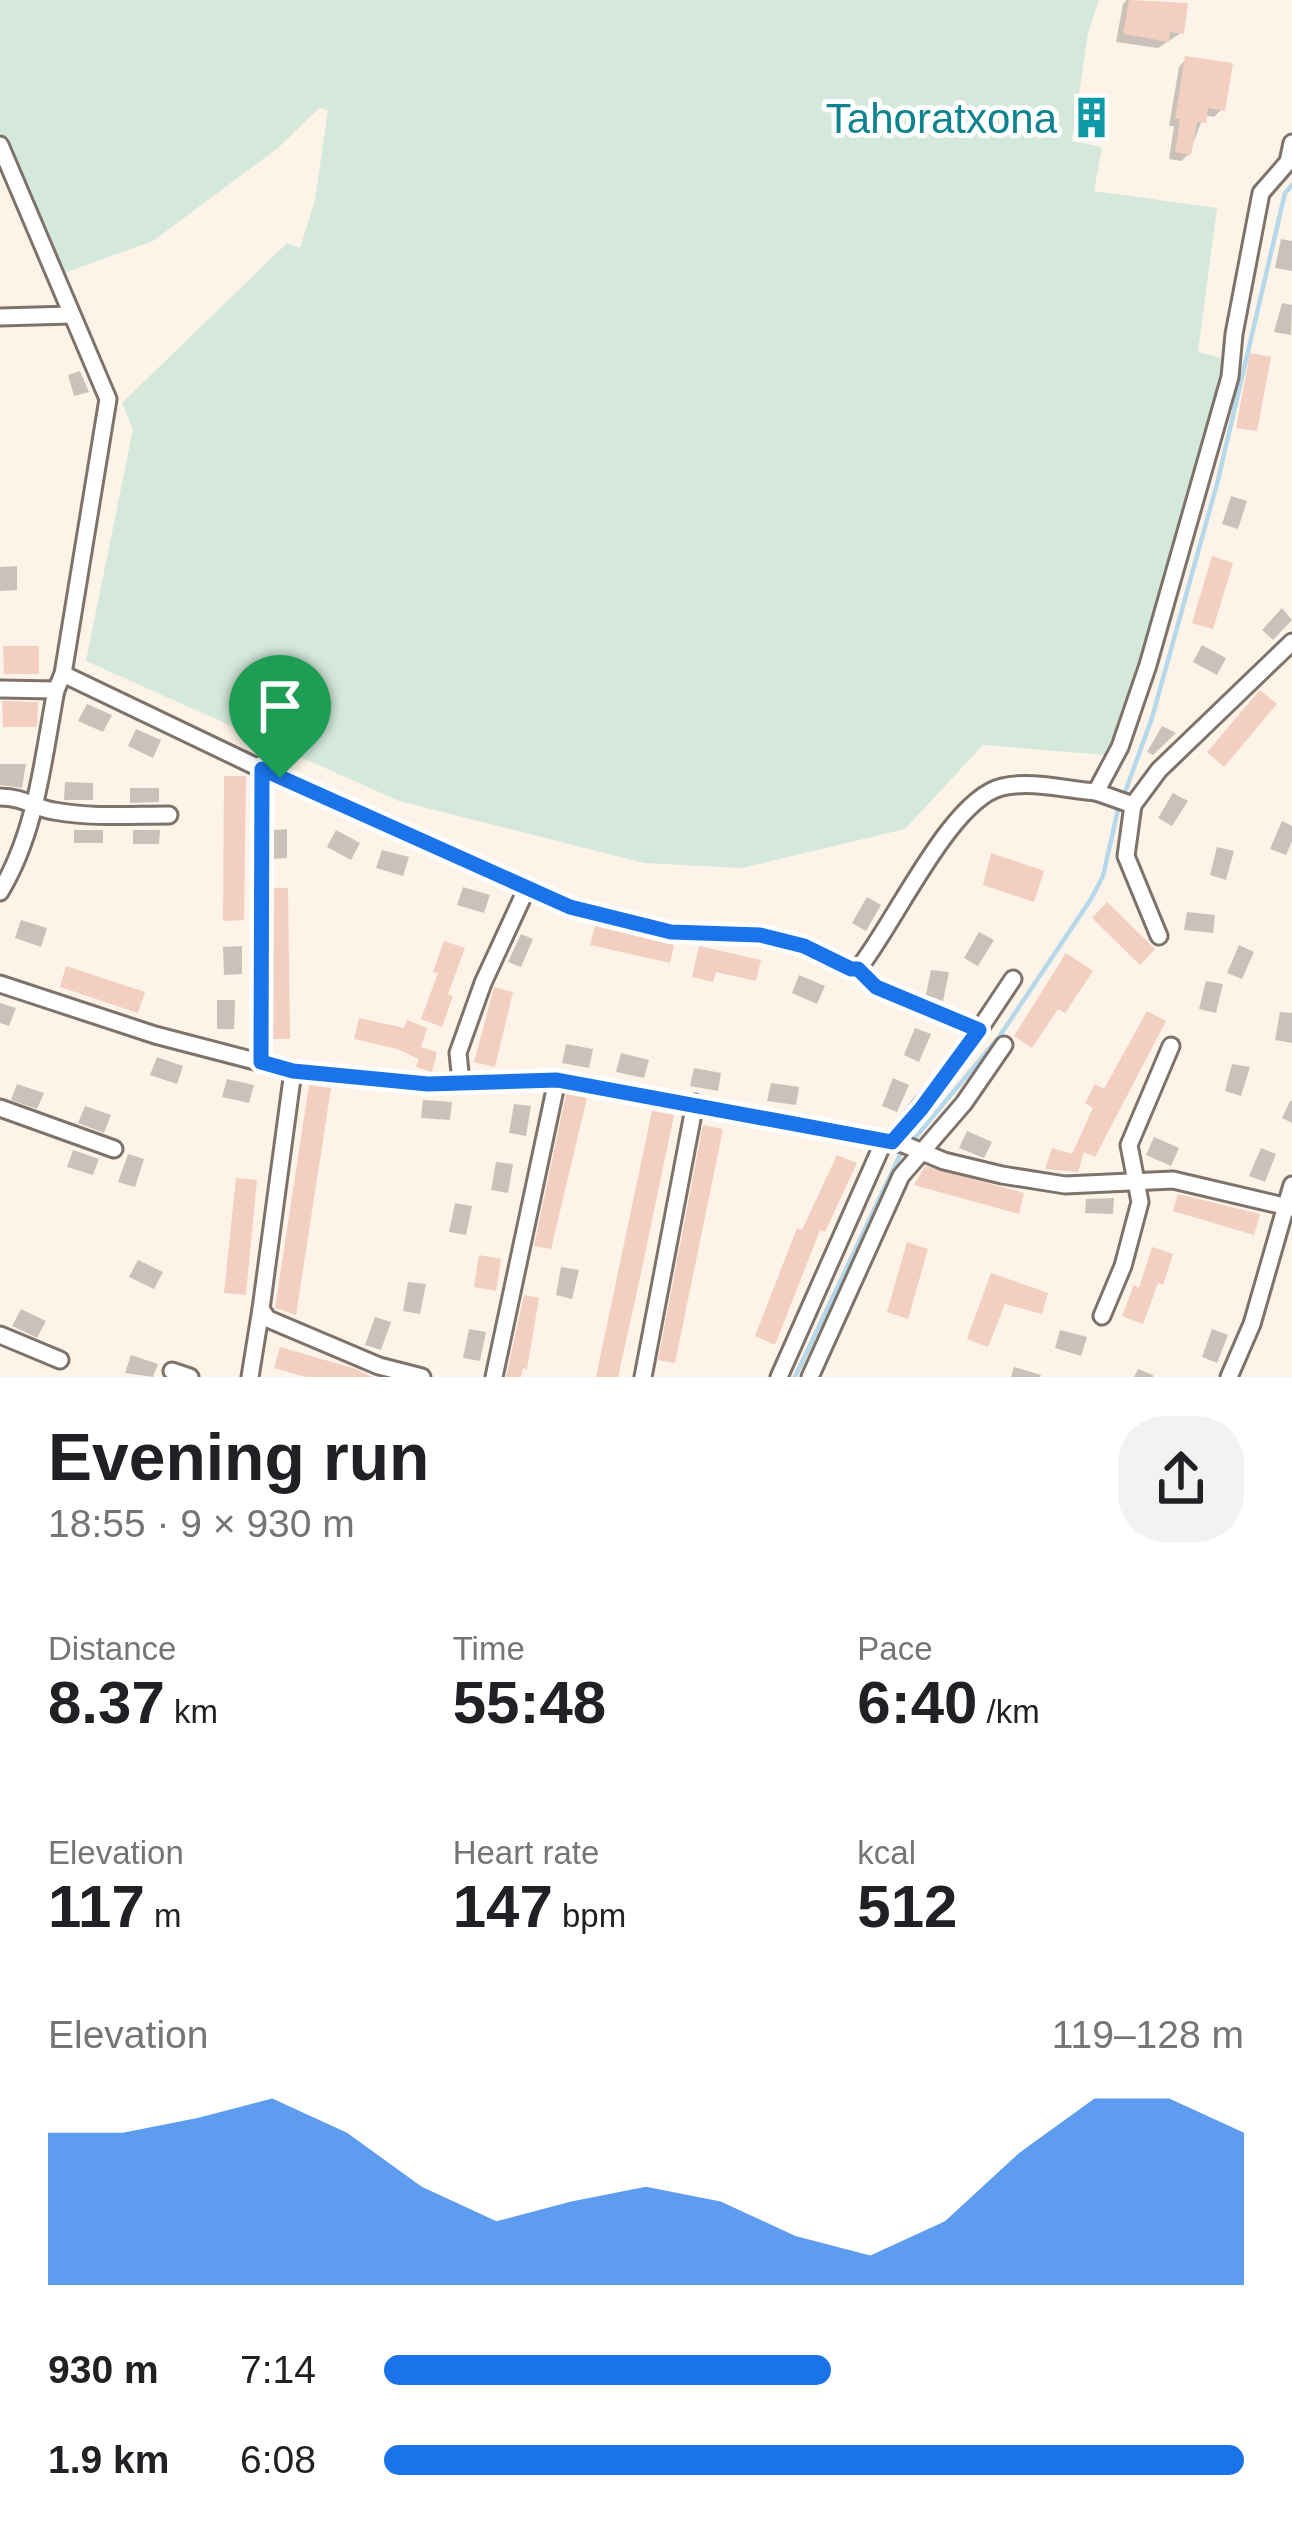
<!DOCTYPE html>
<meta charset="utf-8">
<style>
:root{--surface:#fff;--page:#f2f2f2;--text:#202124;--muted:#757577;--accent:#1a73e8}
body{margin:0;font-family:Arial,sans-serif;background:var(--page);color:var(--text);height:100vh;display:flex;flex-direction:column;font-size:45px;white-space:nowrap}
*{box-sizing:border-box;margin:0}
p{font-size:39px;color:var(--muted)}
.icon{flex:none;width:66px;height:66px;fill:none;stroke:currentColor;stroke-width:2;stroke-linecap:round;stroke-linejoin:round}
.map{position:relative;height:1377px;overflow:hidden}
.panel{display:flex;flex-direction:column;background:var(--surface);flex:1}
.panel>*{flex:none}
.pin{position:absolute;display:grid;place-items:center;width:102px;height:102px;color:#fff;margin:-123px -51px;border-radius:50% 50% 50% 0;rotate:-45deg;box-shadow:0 0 12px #0007}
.pin .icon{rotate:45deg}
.round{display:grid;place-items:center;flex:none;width:126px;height:126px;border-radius:48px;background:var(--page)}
.head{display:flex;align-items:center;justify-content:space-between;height:204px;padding:0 48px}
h1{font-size:66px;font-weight:600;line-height:90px}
.metrics{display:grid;grid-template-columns:repeat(3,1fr);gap:18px;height:204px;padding:12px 48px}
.metrics div{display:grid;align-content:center}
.metrics b{font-size:60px;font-weight:600}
.metrics small{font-size:33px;font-weight:400}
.metrics p{font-size:33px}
.chart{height:336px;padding:24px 48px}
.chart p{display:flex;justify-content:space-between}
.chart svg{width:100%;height:216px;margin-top:12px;fill:var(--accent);opacity:.7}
ul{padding:0 48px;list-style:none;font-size:39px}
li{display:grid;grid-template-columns:192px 144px 1fr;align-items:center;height:90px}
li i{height:30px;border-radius:15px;background:var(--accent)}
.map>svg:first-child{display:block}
.green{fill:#d4e9db}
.shadow{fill:#0003}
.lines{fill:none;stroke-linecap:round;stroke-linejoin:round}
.stream{stroke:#b5d8ea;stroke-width:4.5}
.building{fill:#f2cfc1}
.street-casing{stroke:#7d736a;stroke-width:21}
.street{stroke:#fff;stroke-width:15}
.route-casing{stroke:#fff;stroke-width:24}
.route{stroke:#1a73e8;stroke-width:15}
.labels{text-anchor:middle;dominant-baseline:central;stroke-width:10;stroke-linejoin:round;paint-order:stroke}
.culture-label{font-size:42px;fill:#0d838f;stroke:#fff;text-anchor:end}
</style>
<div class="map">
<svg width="1292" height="1377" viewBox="0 0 1292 1377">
<rect width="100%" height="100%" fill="#fdf3e8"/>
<!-- green -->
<polygon class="green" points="0,0 1099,0 1088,33 1072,141 1102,147 1094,191 1217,208 1198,352 1229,360 1143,665 1105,755 983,745 905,829 742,868 644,863 399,801 86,661 133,429 122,403 287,243 300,248 315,200 328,110 319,108 278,148 153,241 64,273 0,133"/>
<!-- shadow -->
<g class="shadow">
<polygon points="1127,0 1184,5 1181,33 1158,48 1116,42 1123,4"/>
<polygon points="1186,59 1222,109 1214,117 1204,115 1189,154 1181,161 1169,159 1174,126 1169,126 1179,67"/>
<polygon points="1081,105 1098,132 1095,135 1074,132"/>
<polygon points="1281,239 1292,241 1292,271 1275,268"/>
<polygon points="1282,303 1292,305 1291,335 1274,332"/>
<polygon points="80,371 89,392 74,396 68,375"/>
<polygon points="1231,496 1247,501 1238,529 1222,524"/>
<polygon points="17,566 17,590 0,591 0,567"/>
<polygon points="1282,608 1292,620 1273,640 1262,630"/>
<polygon points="1202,645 1226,658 1217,675 1193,662"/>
<polygon points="87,704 112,715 103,732 78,721"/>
<polygon points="1162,726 1176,733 1153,755 1147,752"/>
<polygon points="136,729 161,740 153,758 128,746"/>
<polygon points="0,764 26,764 22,788 0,785"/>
<polygon points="65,782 93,783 93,800 64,800"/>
<polygon points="130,788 159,788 159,802 130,803"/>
<polygon points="1173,793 1188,801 1172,826 1158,818"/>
<polygon points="1282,821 1292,826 1292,841 1286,855 1270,849"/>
<polygon points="287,829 287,858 274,859 274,830"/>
<rect x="74" y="830" width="29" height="13"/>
<polygon points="133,830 160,830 159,844 133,844"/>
<polygon points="336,830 360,843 351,860 327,847"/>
<polygon points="1217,847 1234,851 1226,880 1210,875"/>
<polygon points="382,850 409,857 403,876 376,868"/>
<polygon points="463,887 490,895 484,913 457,905"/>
<polygon points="867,897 881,905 866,931 852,923"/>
<polygon points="1187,912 1215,915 1213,933 1184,930"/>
<polygon points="21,920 47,928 41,947 15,938"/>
<polygon points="979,932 994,940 978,966 964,958"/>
<polygon points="521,934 533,939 521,967 508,962"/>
<polygon points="1239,945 1254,952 1242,979 1227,973"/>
<polygon points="242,946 242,974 224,975 223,947"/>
<polygon points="931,970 949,972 943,1001 926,995"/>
<polygon points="799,975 825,986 817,1004 792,993"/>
<polygon points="1206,981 1223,984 1216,1013 1199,1009"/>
<polygon points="217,1000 235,1000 234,1029 217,1029"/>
<polygon points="0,1003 16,1008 9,1026 0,1023"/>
<polygon points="1280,1012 1292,1013 1292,1043 1275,1040"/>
<polygon points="915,1028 931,1034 919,1062 904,1055"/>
<polygon points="566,1044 593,1049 589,1068 562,1063"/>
<polygon points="621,1053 649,1060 644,1078 616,1072"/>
<polygon points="157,1057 183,1066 177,1084 150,1075"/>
<polygon points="1232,1064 1250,1067 1241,1096 1225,1091"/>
<polygon points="694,1068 721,1073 718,1091 690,1086"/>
<polygon points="893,1078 909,1085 897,1112 882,1106"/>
<polygon points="227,1079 254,1085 249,1103 222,1097"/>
<polygon points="771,1083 799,1087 796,1105 767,1101"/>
<polygon points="17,1084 44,1093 37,1109 11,1100"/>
<polygon points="423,1100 452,1102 450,1120 421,1118"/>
<polygon points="1290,1101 1292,1101 1292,1123 1282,1118"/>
<polygon points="514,1104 531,1106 526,1136 509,1133"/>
<polygon points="85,1106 111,1115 104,1133 78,1123"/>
<polygon points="967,1131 992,1142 984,1158 959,1148"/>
<polygon points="1154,1137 1179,1148 1171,1166 1146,1155"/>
<polygon points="1261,1148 1276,1154 1265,1182 1249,1176"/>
<polygon points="73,1150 99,1159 93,1175 67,1167"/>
<polygon points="128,1154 144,1159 135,1187 118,1182"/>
<polygon points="496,1162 513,1164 508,1193 491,1190"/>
<polygon points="1114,1198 1113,1214 1085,1213 1086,1199"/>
<polygon points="455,1203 472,1206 466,1235 449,1232"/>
<polygon points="138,1260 163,1272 154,1289 129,1277"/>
<polygon points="561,1267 579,1270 572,1299 556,1295"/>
<polygon points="408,1282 426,1284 420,1314 403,1311"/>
<polygon points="21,1309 46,1321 37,1338 12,1326"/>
<polygon points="375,1317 391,1322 381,1350 365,1345"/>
<polygon points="469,1329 486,1332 480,1361 463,1358"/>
<polygon points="1212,1329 1228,1335 1217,1363 1202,1357"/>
<polygon points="1060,1330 1087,1337 1081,1356 1055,1348"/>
<polygon points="131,1355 158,1364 153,1377 125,1373"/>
<polygon points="1014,1367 1041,1375 1040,1377 1011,1377"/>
<polygon points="1138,1369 1153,1375 1153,1377 1134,1377"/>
</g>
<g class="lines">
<!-- stream -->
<g class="stream">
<polyline points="1124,795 1152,718 1218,480 1285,193 1292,185"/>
<polyline points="915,1138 999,1037 1091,899 1103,876 1119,805"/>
<polyline points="795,1377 900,1155"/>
</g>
</g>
<!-- building -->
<g class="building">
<polygon points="1129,0 1188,3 1184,34 1170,32 1169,42 1123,34"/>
<polygon points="1185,56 1233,63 1225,111 1208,108 1206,123 1197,122 1191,155 1175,152 1180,119 1175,119"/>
<polygon points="1080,102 1105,105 1101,133 1076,130"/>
<polygon points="1250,353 1271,357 1257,431 1236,428"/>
<polygon points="1212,556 1233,563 1213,629 1192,623"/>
<polygon points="3,646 39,646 39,674 4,674"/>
<polygon points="1260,690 1277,704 1224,767 1207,752"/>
<polygon points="2,701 38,702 37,727 3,727"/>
<polygon points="224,776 246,776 244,920 223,921"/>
<polygon points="991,853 1044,871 1034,902 983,885"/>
<polygon points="274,888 288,888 290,1039 273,1039"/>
<polygon points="1107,902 1155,949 1140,965 1092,918"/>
<polygon points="595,926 674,945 670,963 590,945"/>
<polygon points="444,941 465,948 448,994 453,996 442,1027 421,1019 438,973 433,972"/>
<polygon points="699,946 761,960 756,981 716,972 713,982 692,977"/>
<polygon points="1066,953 1093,971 1065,1013 1058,1009 1032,1048 1014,1036"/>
<polygon points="66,966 145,992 138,1013 60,987"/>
<polygon points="494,987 513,992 495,1067 474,1062"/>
<polygon points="1147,1011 1166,1021 1095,1157 1084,1152 1078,1172 1045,1169 1052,1148 1072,1154 1093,1108 1085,1103 1095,1084 1104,1089"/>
<polygon points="359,1018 404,1028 407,1020 427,1028 421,1047 437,1052 432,1072 416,1067 419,1059 397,1049 354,1039"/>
<polygon points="309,1085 331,1088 296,1315 275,1308"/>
<polygon points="566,1094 587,1098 551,1249 534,1246"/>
<polygon points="652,1111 674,1115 641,1273 618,1377 596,1377"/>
<polygon points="703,1125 723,1129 675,1363 658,1360"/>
<polygon points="837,1155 857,1163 825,1232 820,1230 775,1345 755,1336 797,1228 802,1230"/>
<polygon points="925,1166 1024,1193 1019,1214 914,1185"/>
<polygon points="236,1178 257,1180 246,1295 224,1293"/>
<polygon points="1178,1194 1260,1214 1254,1235 1173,1211"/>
<polygon points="907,1242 928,1249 908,1319 887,1312"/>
<polygon points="1152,1247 1173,1254 1163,1285 1158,1283 1143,1324 1122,1316 1134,1285 1139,1288"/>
<polygon points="479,1255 501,1259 496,1291 474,1287"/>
<polygon points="991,1273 1048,1293 1042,1314 1005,1304 988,1347 967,1339"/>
<polygon points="524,1295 539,1298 527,1369 523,1368 521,1377 506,1377"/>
<polygon points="280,1347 356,1369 372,1377 306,1377 274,1368"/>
</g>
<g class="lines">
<defs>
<g id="street">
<path d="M0,145L108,399L63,674L56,690C43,758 37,831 0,892"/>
<polyline points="0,317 71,315"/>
<path d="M63,674L280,778L570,907L671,933L760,935L804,946L851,969H858C894,925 950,799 1002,787C1031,780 1067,790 1096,792L1120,747L1148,665L1230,377L1234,334L1261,193L1288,162L1292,143"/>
<polyline points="0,689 56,690"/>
<polyline points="1096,792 1133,805"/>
<path d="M0,797C25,797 33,808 54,811C92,818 131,815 169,815"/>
<polyline points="1159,936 1126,856 1133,805 1159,770 1292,642"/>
<polyline points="858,969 876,987 979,1030"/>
<polyline points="0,984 155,1035 293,1071 428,1084 557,1080 903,1144 944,1161 1002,1175 1065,1185 1173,1180 1292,1208"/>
<polyline points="261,1062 262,769"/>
<polyline points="293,1071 261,1309 268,1319 379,1366 422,1377"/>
<polyline points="461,1082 458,1053 483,983 526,890"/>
<polyline points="0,1108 114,1149"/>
<polyline points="892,1142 965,1051 1013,979"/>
<polyline points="1102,1316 1123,1266 1140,1202 1129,1145 1171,1046"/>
<polyline points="0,1335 60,1360"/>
<polyline points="172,1371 190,1377"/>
<polyline points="250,1377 261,1309"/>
<polyline points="494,1377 557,1080"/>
<polyline points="643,1377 695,1103"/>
<polyline points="779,1377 884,1141"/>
<polyline points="810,1377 901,1176 964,1103 1004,1045"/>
<polyline points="1229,1377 1252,1324 1292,1185"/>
</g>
</defs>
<!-- street casing -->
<use href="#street" class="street-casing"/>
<!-- street -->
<use href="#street" class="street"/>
</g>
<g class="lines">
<defs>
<polygon id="route" points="262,769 570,907 671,932 760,935 804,946 851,969 858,969 876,987 979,1030 921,1109 892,1142 557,1080 428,1084 293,1071 261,1062"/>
</defs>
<!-- route casing -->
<use href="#route" class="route-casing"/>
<!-- route -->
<use href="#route" class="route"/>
</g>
<!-- icons -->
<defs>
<symbol id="building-bare" viewBox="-9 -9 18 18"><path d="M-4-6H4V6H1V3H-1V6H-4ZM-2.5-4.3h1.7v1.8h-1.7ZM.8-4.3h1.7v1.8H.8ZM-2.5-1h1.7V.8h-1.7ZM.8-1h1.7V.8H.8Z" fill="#0f9aa8" stroke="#fff" stroke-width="2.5" paint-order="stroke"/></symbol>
</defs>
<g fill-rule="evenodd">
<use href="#building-bare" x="1062" y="88" width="59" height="59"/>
</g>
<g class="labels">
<!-- culture labels -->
<g class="culture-label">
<text x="1057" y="118">Tahoratxona</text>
</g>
</g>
</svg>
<div class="pin" style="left:280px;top:778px;background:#1e9e55"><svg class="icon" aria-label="arrive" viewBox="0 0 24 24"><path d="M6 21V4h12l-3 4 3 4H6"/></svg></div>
</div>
<section class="panel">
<div class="head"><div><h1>Evening run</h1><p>18:55 · 9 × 930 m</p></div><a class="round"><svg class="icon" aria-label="share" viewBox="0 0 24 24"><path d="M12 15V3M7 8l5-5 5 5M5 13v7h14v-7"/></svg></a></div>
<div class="metrics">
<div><p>Distance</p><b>8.37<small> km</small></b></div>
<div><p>Time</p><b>55:48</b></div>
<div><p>Pace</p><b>6:40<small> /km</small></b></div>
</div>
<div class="metrics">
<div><p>Elevation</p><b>117<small> m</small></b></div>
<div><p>Heart rate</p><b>147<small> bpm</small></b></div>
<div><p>kcal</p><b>512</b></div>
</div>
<div class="chart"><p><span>Elevation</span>119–128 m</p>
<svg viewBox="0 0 160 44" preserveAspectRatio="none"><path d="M0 44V13L10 13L20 10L30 6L40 13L50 24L60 31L70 27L80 24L90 27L100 34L110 38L120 31L130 17L140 6L150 6L160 13V44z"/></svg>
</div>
<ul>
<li><b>930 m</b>7:14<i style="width:52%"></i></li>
<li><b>1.9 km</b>6:08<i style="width:100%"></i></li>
</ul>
</section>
